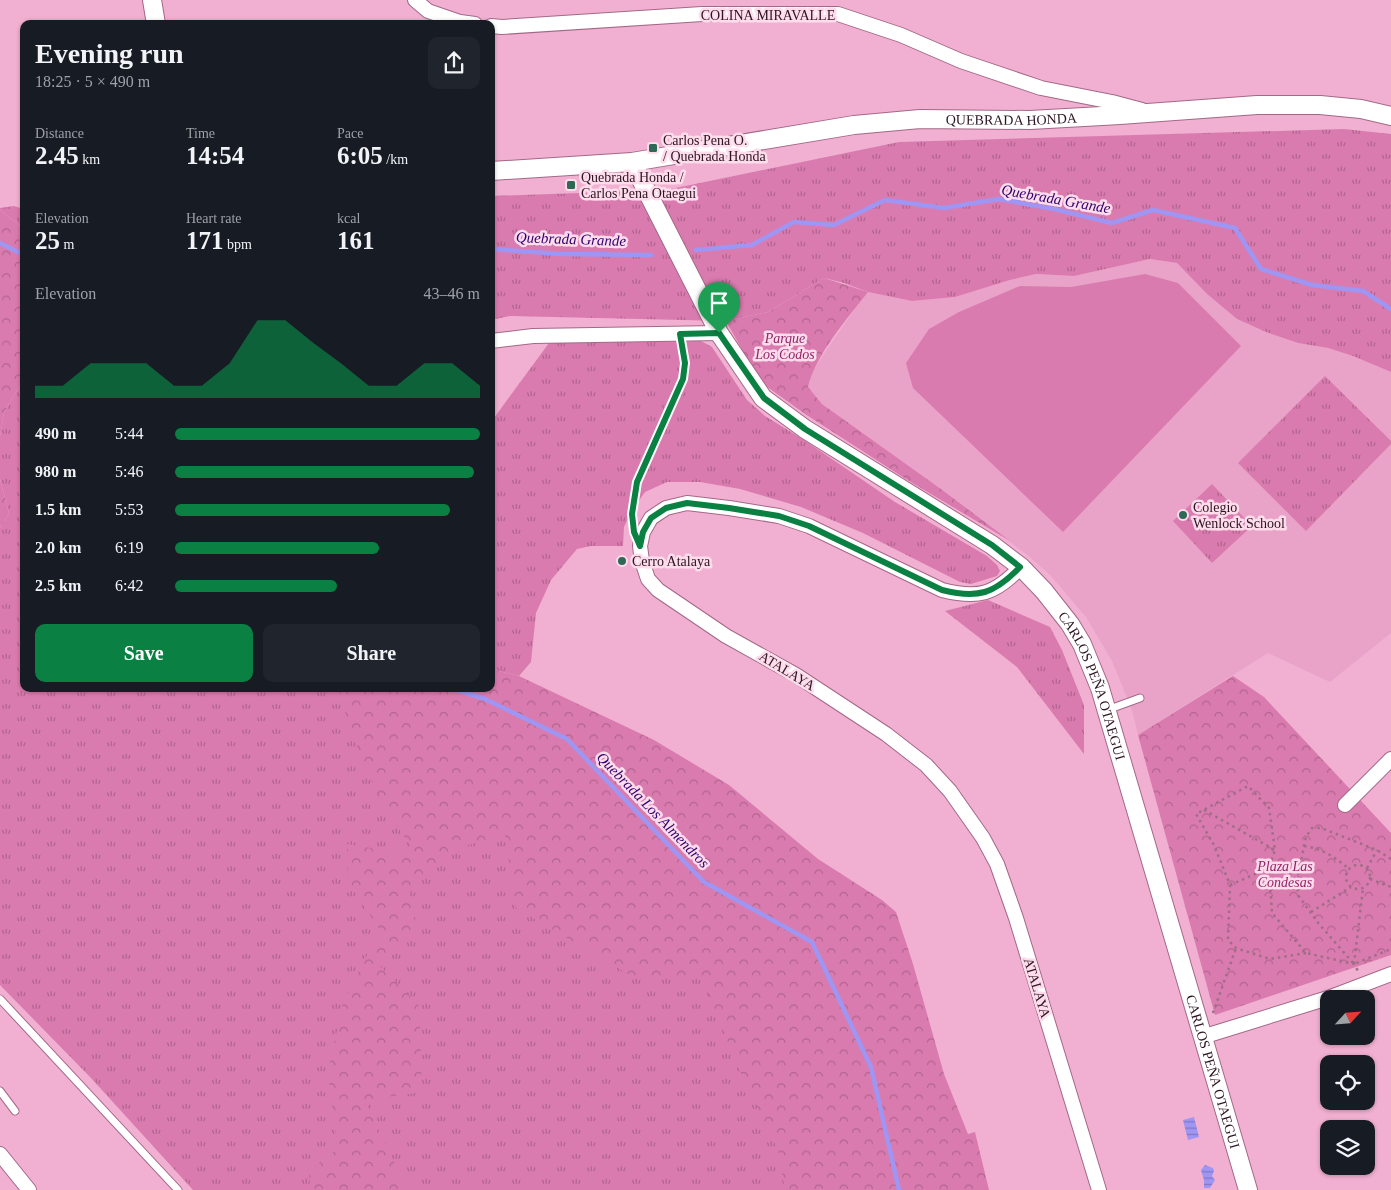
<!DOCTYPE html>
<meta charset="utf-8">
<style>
:root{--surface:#171b24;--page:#20242c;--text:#f1f3f6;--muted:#9ea1a6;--accent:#0b8043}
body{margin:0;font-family:Georgia,serif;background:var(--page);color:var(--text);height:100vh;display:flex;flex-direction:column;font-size:19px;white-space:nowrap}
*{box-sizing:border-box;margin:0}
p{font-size:16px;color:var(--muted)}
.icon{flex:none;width:28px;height:28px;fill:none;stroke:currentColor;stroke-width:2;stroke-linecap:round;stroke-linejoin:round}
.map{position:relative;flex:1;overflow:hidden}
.details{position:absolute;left:20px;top:20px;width:475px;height:672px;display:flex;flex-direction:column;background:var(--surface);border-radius:10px;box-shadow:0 1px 4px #0004}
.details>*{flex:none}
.needle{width:32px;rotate:64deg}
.buttons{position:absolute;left:1320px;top:990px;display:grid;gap:10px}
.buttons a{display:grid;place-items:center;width:55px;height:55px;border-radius:10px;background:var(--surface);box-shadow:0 1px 4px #0004;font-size:25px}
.pin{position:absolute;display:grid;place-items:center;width:42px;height:42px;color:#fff;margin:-51px -21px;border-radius:50% 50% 50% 0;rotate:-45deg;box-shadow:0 0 5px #0007}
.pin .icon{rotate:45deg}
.round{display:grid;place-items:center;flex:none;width:52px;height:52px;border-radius:10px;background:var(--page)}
.head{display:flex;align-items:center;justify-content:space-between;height:85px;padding:0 15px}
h1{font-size:28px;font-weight:700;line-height:38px}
.figures{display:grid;grid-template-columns:repeat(3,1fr);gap:8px;height:85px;padding:5px 15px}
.figures div{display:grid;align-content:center}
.figures b{font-size:25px;font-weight:700}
.figures small{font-size:14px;font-weight:400}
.figures p{font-size:14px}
.chart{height:140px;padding:10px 15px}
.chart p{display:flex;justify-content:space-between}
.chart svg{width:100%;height:90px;margin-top:5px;fill:var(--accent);opacity:.7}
.cta{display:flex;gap:10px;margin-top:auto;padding:10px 15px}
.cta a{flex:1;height:58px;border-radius:10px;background:var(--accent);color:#fff;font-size:20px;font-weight:700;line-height:58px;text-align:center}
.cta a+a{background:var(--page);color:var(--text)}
ul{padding:0 15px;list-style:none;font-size:16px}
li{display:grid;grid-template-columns:80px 60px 1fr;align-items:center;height:38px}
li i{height:12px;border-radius:6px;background:var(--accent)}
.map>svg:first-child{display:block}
.built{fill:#eaa3c8}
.grass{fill:url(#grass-tufts)}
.forest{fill:url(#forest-crowns)}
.pitch{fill:#da7baf}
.water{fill:url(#water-rules)}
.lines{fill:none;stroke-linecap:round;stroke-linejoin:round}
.stream{stroke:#9f95f3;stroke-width:4.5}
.service-casing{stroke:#a46887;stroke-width:9}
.minor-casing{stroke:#a46887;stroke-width:16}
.tertiary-casing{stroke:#a46887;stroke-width:20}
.path{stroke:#9e6e87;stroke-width:2.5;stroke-dasharray:2.5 4;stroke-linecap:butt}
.service{stroke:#fff;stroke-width:7}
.minor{stroke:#fff;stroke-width:14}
.tertiary{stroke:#fff;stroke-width:18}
.route-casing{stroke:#fff;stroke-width:10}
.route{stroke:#0b8043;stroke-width:6}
.poi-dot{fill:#2d6954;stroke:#fedcec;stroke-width:2}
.labels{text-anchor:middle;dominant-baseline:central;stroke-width:5;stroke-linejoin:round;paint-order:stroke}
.street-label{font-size:14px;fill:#2b1421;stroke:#fedcec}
.poi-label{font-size:14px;fill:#2b1421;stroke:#fedcec;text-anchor:start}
.park-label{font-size:14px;font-style:italic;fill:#912568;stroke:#fedcec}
.water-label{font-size:15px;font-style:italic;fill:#2c0271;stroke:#fedcec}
</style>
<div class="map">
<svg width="1391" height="1190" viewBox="0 0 1391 1190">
<defs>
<pattern id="grass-tufts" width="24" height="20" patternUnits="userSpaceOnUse" patternTransform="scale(1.25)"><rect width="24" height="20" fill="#da7baf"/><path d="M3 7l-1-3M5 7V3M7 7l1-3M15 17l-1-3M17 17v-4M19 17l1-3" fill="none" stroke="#b1648e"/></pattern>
<pattern id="forest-crowns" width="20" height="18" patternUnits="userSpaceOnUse" patternTransform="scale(1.25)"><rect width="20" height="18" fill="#da7baf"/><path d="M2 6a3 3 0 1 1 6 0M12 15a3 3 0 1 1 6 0" fill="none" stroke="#b1648e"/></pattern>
<pattern id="water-rules" width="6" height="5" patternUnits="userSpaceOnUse" patternTransform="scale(1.25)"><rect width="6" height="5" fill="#9f95f3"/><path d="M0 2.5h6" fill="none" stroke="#8278c4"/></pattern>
</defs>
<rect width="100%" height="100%" fill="#f1b0d1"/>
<!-- built -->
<polygon class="built" points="1150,259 1177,263 1207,294 1237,319 1266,332 1298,343 1328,348 1353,356 1391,372 1391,633 1330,682 1268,653 1138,735 1132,710 1112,661 1086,617 1051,576 1031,558 941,489 822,404 808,387 813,370 852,313 868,292 912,301 955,297 1010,280 1036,274 1074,276"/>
<!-- grass -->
<g class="grass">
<polygon points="1344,129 1391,134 1391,372 1353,356 1328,348 1298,343 1266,332 1237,319 1207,294 1177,263 1150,259 1074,276 1036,274 1010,280 955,297 912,301 868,292 844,283 824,278 768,312 726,321 510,316 491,320 491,196 666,190 899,142"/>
<polygon points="14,206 24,209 24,229 0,210 0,208"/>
<polygon points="701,341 712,347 747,400 765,416 804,440 895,502 987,556 997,565 1000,571 997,576 971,584 960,582 863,533 801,507 740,489 700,482 667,482 645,492 631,512 624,527 623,546 591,546 577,549 551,580 536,613 531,662 519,676 491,669 491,422 549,343"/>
<polygon points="1325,376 1391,441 1391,444 1306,531 1238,463"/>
<polygon points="24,379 24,689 370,689 695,899 876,1190 193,1190 91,1078 0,985 0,528 9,513 0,479 0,436 4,412"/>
<polygon points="1212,484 1252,526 1212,563 1173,521"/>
<polygon points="988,600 1050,627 1062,650 1084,705 1084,754 1017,667 945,611"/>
</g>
<!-- forest -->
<g class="forest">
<polygon points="0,210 24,229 24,379 4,412 0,436"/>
<path d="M824,278L868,292C847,319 816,354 808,387L822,404L941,489L1010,541L909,481L805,414L766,386L745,355L726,321L768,312Z"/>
<polygon points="0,479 9,513 0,528"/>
<path d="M491,669L519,676L654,740L729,785L818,859L882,900L896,912L913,964L944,1074L968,1134L975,1132L989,1190H785L778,1150L738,1067L701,975L635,978L516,908L505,835L461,847L408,889L417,931L378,964L419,1006L422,1092L365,1100L407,1190H310L309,1171L337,1149L328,1072L343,1002L380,930L348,882L347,844L418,856C409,842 398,829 389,814C367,775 349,732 339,689H491Z"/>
<polygon points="1233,676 1264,697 1391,833 1391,955 1215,1015 1138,735"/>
</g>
<!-- pitch -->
<polygon class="pitch" points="1145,274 1178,283 1241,346 1063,532 913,388 906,363 929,329 959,312 1020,286 1071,287"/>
<!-- water -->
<g class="water">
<polygon points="1194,1117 1199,1137 1188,1140 1183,1120"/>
<polygon points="1205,1165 1213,1168 1214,1171 1212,1176 1215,1180 1210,1188 1204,1188 1204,1180 1201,1170"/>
</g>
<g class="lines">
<!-- stream -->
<g class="stream">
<polyline points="0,243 24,255"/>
<polyline points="491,249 561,254 651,255"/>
<polyline points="696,250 752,245 794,222 834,225 885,200 944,208 999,199 1054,209 1112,223 1153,210 1235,228 1261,269 1312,285 1363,291 1391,309"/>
<polyline points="454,689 485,699 567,739 704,882 812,942 871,1067 899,1190"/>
</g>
<defs>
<g id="service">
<polyline points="1107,710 1140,698"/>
<polyline points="0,999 178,1190"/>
<polyline points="0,1091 15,1111"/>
</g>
<g id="minor">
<polyline points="415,0 428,11 460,22 475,24"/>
<polyline points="491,26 502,27 702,14 838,14 901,35 961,61 1041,88 1112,102 1142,110"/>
<polyline points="491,341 533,336 719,333"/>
<path d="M1021,567C994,595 978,599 942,590L809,526L779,516L729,508L687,503L666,508L651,518L643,532L640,546L642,561L648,579L658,590L726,636L796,675L886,734L926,765L950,791L983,838L997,864L1016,918L1099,1190"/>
<polyline points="1345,805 1391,759"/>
<polyline points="1202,1037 1328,998 1391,974"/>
<polyline points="0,1154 29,1190"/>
</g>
<g id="tertiary">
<polyline points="152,0 156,24"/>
<path id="s1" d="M632,162L719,333L763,398L805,429L992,545L1021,567L1044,591L1070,624L1082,644L1100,688L1248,1190"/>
<path id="s2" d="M491,171L632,162L854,125L920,119L1030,120L1120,115L1257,105H1320L1361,109L1391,116"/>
</g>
</defs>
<!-- service casing -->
<use href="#service" class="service-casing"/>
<!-- minor casing -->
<use href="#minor" class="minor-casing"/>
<!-- tertiary casing -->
<use href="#tertiary" class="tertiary-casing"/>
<!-- path -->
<g class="path">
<polyline points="633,521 632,514 637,482 683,379 685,363 682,347"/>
<polyline points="1204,810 1275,850"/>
<path d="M1304,846C1323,849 1335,857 1349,869"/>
<polyline points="1391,859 1377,850 1321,828 1312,828 1306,837 1304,846 1297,885 1298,895 1319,924 1354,964 1391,949"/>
<circle cx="1358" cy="877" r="12"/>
<polyline points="1367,868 1377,850"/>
<polyline points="1370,879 1391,887"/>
<polyline points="1230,885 1269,868 1299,874"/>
<polyline points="1311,912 1351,887"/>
<polyline points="1306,953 1270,959 1236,948 1228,940 1230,885 1214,845 1196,814 1248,786 1269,808 1275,850 1269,868 1272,913 1306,953 1354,964 1358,971"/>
<polyline points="1354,964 1363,888"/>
<polyline points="1213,1013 1236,948"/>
</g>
<!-- service -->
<use href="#service" class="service"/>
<!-- minor -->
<use href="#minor" class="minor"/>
<!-- tertiary -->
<use href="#tertiary" class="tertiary"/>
</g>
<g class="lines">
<defs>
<path id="route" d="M719,333L764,398L805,429L992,545L1020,567C994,594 978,599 942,590L809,526L779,516L729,508L687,503L666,508L651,518L643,532L640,546L634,532L632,514L637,482L683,379L685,363L680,334Z"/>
</defs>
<!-- route casing -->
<use href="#route" class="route-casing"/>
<!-- route -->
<use href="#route" class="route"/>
</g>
<!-- markers -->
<g class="poi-dot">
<rect x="648" y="143" width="10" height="10" rx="2.5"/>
<rect x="566" y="180" width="10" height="10" rx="2.5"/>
<circle cx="1183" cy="515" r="5"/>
<circle cx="622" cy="561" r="5"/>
</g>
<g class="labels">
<!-- street labels -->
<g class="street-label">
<text x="768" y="15">COLINA MIRAVALLE</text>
<text stroke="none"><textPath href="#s2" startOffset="524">QUEBRADA HONDA</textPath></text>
<text transform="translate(787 671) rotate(31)">ATALAYA</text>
<text stroke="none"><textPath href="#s1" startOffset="720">CARLOS PEÑA OTAEGUI</textPath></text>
<text transform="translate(1037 988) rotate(73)">ATALAYA</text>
<text stroke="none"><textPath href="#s1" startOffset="1125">CARLOS PEÑA OTAEGUI</textPath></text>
</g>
<!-- poi labels -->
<g class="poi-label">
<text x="663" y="140">Carlos Pena O.<tspan x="663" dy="16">/ Quebrada Honda</tspan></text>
<text x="581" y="177">Quebrada Honda /<tspan x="581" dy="16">Carlos Pena Otaegui</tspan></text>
<text x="1193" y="507">Colegio<tspan x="1193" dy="16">Wenlock School</tspan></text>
<text x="632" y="561">Cerro Atalaya</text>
</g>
<!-- park labels -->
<g class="park-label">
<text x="785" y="338">Parque<tspan x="785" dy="16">Los Codos</tspan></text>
<text x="1285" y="866">Plaza Las<tspan x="1285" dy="16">Condesas</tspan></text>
</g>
<!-- water labels -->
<g class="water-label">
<text transform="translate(1056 199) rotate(10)">Quebrada Grande</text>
<text transform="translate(571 239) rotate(2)">Quebrada Grande</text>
<text transform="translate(653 810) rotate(46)">Quebrada Los Almendros</text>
</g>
</g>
</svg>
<div class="buttons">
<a><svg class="needle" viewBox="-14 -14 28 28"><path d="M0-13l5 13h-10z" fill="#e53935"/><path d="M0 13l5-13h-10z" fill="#9ea1a6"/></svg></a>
<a><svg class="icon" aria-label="locate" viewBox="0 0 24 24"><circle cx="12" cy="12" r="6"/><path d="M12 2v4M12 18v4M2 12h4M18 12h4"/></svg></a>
<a><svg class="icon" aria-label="layers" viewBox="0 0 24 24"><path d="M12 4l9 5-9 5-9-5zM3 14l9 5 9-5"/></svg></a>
</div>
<div class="pin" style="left:719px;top:333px;background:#1e9e55"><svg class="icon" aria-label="arrive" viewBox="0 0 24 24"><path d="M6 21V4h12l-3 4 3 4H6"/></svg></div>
<section class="details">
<div class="head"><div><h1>Evening run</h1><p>18:25 · 5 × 490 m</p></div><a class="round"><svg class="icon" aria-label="share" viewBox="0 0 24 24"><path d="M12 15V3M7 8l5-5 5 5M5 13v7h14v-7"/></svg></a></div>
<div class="figures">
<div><p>Distance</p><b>2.45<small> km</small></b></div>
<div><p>Time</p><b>14:54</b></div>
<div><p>Pace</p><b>6:05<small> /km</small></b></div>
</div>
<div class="figures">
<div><p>Elevation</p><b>25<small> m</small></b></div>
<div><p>Heart rate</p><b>171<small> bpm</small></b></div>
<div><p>kcal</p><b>161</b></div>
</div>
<div class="chart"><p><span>Elevation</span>43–46 m</p>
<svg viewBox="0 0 160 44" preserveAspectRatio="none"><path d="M0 44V38L10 38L20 27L30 27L40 27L50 38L60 38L70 27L80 6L90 6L100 17L110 27L120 38L130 38L140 27L150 27L160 38V44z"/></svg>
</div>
<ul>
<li><b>490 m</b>5:44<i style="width:100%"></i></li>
<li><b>980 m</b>5:46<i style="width:98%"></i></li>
<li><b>1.5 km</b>5:53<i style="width:90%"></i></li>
<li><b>2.0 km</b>6:19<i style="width:67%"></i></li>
<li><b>2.5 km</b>6:42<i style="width:53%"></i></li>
</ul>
<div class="cta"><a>Save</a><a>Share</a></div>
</section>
</div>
